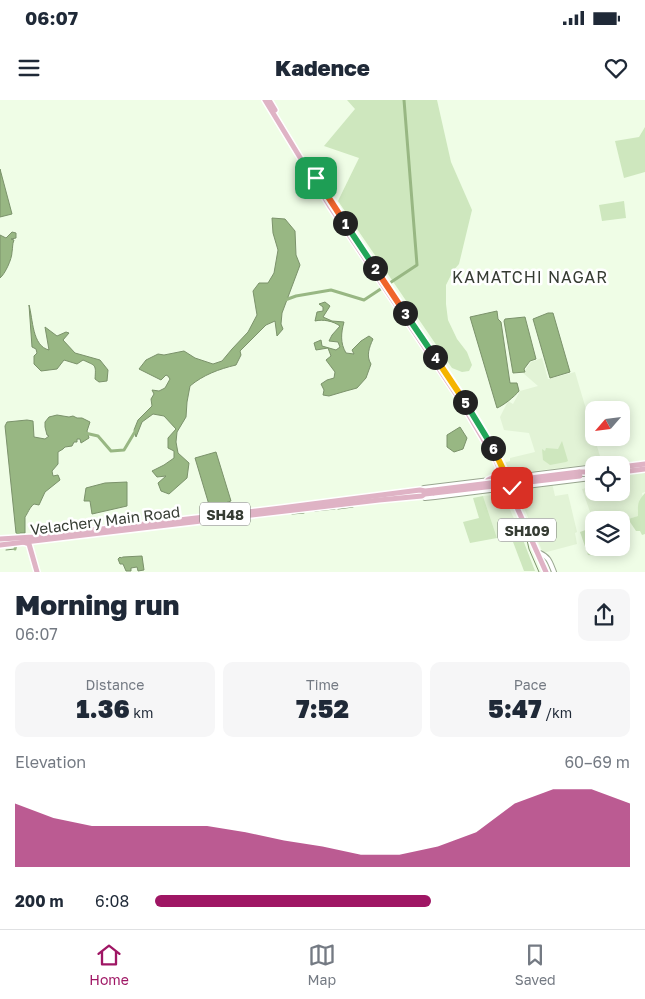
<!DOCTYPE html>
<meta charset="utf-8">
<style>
:root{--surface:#fff;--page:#f6f6f7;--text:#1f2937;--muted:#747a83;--line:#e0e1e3;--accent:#9f1664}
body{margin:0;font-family:"Golos Text",sans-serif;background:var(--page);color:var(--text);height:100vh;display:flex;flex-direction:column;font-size:19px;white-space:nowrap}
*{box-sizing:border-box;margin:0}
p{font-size:16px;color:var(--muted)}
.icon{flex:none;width:28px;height:28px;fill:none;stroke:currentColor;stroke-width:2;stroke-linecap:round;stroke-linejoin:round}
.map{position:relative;height:472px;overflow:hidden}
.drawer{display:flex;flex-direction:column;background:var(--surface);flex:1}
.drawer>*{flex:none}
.needle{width:32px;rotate:242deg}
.buttons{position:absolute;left:585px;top:301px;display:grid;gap:10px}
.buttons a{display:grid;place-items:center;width:45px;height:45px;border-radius:10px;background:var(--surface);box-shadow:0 2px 12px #0003;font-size:25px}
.pin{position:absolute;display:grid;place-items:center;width:42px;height:42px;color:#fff;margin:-21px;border-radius:10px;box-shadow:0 2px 8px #0006}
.km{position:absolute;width:25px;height:25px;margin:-12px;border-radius:50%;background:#222;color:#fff;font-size:14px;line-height:25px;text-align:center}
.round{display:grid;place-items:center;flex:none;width:52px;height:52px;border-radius:10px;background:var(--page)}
.overview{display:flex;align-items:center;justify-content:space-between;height:85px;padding:0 15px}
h1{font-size:28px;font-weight:800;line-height:38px}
.stats{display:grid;grid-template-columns:repeat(3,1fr);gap:8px;height:85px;padding:5px 15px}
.stats div{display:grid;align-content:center;border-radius:10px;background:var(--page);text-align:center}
.stats b{font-size:25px;font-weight:800}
.stats small{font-size:14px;font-weight:400}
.stats p{font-size:14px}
.chart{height:140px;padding:10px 15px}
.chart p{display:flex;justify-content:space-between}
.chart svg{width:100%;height:90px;margin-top:5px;fill:var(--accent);opacity:.7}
ul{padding:0 15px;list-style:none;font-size:16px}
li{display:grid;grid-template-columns:80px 60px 1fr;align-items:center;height:38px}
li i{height:12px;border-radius:6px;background:var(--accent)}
.status{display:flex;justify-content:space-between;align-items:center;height:35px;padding:0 25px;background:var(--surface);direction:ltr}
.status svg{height:14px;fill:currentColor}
header{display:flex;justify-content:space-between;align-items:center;height:65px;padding:0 15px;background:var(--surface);font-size:22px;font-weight:800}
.dock{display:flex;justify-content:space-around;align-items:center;height:70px;border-top:1px solid var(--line);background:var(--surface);font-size:14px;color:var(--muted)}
.dock a{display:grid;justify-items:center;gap:2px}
.dock .selected{color:var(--accent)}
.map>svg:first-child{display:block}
.built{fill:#e2f3d6}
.green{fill:#cee7be}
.water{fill:#98b783;stroke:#7b926b}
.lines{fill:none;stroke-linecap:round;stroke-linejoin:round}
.stream{stroke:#7b926b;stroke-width:1}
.river{stroke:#98b783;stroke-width:3}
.minor-casing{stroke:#98a58f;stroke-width:6}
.major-casing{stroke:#fff;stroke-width:8}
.minor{stroke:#fff;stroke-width:4}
.major{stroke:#dfb3c5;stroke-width:5}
.major-bridge-casing{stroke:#fff;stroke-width:8;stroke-linecap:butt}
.major-bridge{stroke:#dfb3c5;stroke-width:5}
.split-1-casing{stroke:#fff;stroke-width:10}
.split-2-casing{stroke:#fff;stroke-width:10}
.split-3-casing{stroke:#fff;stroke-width:10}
.split-4-casing{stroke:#fff;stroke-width:10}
.split-5-casing{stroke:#fff;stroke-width:10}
.split-6-casing{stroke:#fff;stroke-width:10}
.split-7-casing{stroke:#fff;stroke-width:10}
.split-1{stroke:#f0652b;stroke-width:6}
.split-2{stroke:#22a559;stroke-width:6}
.split-3{stroke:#f0652b;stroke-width:6}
.split-4{stroke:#22a559;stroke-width:6}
.split-5{stroke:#f5b400;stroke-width:6}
.split-6{stroke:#22a559;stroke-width:6}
.split-7{stroke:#f5b400;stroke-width:6}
.labels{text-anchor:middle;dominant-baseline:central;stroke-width:5;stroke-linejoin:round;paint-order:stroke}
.shield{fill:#fff;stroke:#727670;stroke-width:1}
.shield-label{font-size:14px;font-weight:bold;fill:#363c33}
.street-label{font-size:15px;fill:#363c33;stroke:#fff}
.neighbourhood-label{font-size:16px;letter-spacing:1px;fill:#363c33;stroke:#fff}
</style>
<div class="status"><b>06:07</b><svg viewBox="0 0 49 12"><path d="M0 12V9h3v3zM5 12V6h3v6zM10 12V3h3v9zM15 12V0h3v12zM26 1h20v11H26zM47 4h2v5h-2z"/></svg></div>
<header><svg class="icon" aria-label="menu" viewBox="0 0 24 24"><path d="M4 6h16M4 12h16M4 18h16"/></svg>Kadence<svg class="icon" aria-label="heart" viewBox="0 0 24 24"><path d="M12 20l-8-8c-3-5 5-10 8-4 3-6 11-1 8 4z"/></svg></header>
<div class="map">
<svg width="645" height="472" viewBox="0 0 645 472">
<rect width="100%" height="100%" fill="#effde6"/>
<!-- built -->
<g class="built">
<polygon points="542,258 548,279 575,272 602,363 509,374 504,363 510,361 510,358 535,352 529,333 504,330 500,317 508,301 513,304 520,291 538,286 523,273 531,262"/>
<polygon points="645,371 645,392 642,393 643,398 639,416 628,419 626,413 617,415 619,420 594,420 594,423 582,389 594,386 594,392 621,392 621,373"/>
<polygon points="552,383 555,396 568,394 577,432 575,433 577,444 543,453 516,389"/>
<polygon points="503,394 520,432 497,438 483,396"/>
</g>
<!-- green -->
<g class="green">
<polygon points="347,0 437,0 451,62 472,110 459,164 453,171 446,185 446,204 448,220 457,239 467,252 472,265 469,271 462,272 452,268 338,101 359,58 324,46 355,9"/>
<polygon points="645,27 645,72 624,78 615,41 639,37"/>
<polygon points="624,101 626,118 602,121 599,105"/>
<polygon points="562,341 568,361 566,362 550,365 543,360 542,349 545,351 546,348 558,349"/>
<path d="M645,393V434L642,435L640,431H636L628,419L638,416C638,404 637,402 645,393Z"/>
<polygon points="483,396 497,438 470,443 463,422 479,418 473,398"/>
<polygon points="594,427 594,448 606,448 609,452 596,456 588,455 580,432"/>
<polygon points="520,432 535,471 524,471 510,434"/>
</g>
<!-- water -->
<g class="water">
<polygon points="0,69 12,114 0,117"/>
<path d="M272,118L285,119L295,131L296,155L300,165L282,213L281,224L283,229L277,236L275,221L266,225L240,251L241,255L236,265C219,269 203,275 190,286L187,302L186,317L177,332L176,342L178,353L189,363L187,378L169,394L161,391L158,383L166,376L157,377L152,371L164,365L174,358V351L168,348V338L176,329L164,316L153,314L142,322L136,337L134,330L138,320L152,306L151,299L154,294L152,290L159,291L165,288L170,279L168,276L166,275L161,280L139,269L146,260L158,254L164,255L184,251L195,258L213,264L222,261L232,249L248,232L257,215L253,191L259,183H268L274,173L278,150L273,133Z"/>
<path d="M12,132L16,133V138L11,139L14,140C12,145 13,147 12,152C12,159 5,174 0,178V135L6,138Z"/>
<path d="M325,202L330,206L323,217L332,221L344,222C341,233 340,243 346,253L354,254L352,250L361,241L369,236L373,239C369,248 366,256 371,264L366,278L357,288L346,291L329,296L323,295L324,290L321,284L327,280L334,278L335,272L326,260L331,256L328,248L316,250L314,243L321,240L322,246L336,250L340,247L338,242L329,241L332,235L340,226C333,221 323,219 315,221L317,212L323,211V207L319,204Z"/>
<path d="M29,205C33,219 32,246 49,250L45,227L57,236L66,232L69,233L63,240L75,253L100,260L108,270L107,281L99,282L95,279C96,264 96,266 83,260L77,264L64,260L57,269L41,271L34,264V256L37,253L36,249L32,247Z"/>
<path d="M497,211L498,219L501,222L510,283H517L519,291C514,297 504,305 497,308L470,217Z"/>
<polygon points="548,213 553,213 570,272 550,278 533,219"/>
<polygon points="525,217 536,259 530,261 524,269 525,272 513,273 504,221 505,219"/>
<path d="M57,315L69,317L73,316L77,318H82L90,322L87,331L89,338L81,343L80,339H77V342H74L72,346L65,347L63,349L58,352V364L52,371L53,376L58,375L60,380L45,392L39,405L34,404C29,408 28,413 25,417V433H16L5,326L7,322L27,320L33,321L34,337L45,339L49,336L47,335L45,327V322L49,317Z"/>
<polygon points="460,327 467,338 463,349 454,352 447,347 447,335"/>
<polygon points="216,352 231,401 210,408 195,358"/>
<polygon points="127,382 127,406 92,414 90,401 84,401 86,388 105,383"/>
<polygon points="142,456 144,470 138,471 137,467 131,468 131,471 126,471 123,464 120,464 118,459 120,457 121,458 123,457"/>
</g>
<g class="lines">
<!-- stream -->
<g class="stream">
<polyline points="508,396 525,431 529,449 539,472"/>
<polyline points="338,409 353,407"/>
<polyline points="315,411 335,409"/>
<polyline points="292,414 304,413"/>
<polyline points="6,450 15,449"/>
</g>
<!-- river -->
<g class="river">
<polyline points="285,200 296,196 331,190 364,200 417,165 404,0"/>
<polyline points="85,333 98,336 111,351 124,350 136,330"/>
<polyline points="15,449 19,430"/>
</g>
<defs>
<g id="minor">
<polyline points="510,388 591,378 594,376"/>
<polyline points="420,390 424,388 587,368 593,370"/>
<polyline points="422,396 425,398 435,397 498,389"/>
<path d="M540,453C549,457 550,462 554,472"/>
</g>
<g id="major">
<polyline points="265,0 329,105 460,300 496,361 546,472"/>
<polyline points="269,0 275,10"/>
<polyline points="469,309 491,344 508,378 518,403"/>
<polyline points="621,367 645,364"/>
<polyline points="579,372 588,372 594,369"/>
<polyline points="621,372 645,369"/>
<polyline points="488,380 498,375 499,372 498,370"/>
<polyline points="495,390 507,391 509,395"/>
<polyline points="0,439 33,437 281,408 420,390 425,391 434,390"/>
<polyline points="23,442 29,444 37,472"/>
<polyline points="0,445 379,400 422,396 425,394 434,393"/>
</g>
</defs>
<!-- minor casing -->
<use href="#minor" class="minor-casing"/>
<!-- major casing -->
<use href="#major" class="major-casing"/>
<!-- minor -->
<use href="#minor" class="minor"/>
<!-- major -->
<use href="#major" class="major"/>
<defs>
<g id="major-bridge">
<polyline points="434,390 579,372"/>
<polyline points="434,393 580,376"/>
</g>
</defs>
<!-- major-bridge casing -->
<use href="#major-bridge" class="major-bridge-casing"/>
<!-- major-bridge -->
<use href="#major-bridge" class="major-bridge"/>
</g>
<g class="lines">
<defs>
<polyline id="split-1" points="316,78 345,123"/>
<polyline id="split-2" points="345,123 375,168"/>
<polyline id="split-3" points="375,168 405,213"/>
<polyline id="split-4" points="405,213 435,257"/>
<polyline id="split-5" points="435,257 465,302"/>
<polyline id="split-6" points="465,302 493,348"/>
<polyline id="split-7" points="493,348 512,388"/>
</defs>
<!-- split-1 casing -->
<use href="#split-1" class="split-1-casing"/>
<!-- split-2 casing -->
<use href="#split-2" class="split-2-casing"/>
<!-- split-3 casing -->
<use href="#split-3" class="split-3-casing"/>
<!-- split-4 casing -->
<use href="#split-4" class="split-4-casing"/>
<!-- split-5 casing -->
<use href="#split-5" class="split-5-casing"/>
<!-- split-6 casing -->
<use href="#split-6" class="split-6-casing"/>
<!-- split-7 casing -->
<use href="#split-7" class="split-7-casing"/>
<!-- split-1 -->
<use href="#split-1" class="split-1"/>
<!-- split-2 -->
<use href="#split-2" class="split-2"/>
<!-- split-3 -->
<use href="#split-3" class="split-3"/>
<!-- split-4 -->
<use href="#split-4" class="split-4"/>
<!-- split-5 -->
<use href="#split-5" class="split-5"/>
<!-- split-6 -->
<use href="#split-6" class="split-6"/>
<!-- split-7 -->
<use href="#split-7" class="split-7"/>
</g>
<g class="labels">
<!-- shield labels -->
<g class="shield">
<rect x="200" y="402.5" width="50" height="23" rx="4"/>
<rect x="498" y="418.5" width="58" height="23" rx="4"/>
</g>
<g class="shield-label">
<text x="225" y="414">SH48</text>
<text x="527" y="430">SH109</text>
</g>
<!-- street labels -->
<g class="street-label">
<text transform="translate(105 420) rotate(-7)">Velachery Main Road</text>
</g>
<!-- neighbourhood labels -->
<g class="neighbourhood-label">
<text x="530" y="177">KAMATCHI NAGAR</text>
</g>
</g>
</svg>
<div class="buttons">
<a><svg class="needle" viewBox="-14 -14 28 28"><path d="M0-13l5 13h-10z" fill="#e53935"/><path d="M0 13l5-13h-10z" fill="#747a83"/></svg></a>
<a><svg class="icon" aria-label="locate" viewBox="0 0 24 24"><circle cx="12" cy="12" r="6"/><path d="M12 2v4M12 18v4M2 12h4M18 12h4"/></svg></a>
<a><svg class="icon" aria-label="layers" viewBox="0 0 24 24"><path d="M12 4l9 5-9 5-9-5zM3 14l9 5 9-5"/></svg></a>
</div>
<div class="pin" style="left:316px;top:78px;background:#1e9e55"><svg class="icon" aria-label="arrive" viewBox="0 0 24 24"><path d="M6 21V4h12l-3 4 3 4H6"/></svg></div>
<div class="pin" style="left:512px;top:388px;background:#d93025"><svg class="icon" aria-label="check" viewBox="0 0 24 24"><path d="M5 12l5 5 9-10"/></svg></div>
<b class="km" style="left:345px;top:123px">1</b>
<b class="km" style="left:375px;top:168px">2</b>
<b class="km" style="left:405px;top:213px">3</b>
<b class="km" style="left:435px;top:257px">4</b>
<b class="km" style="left:465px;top:302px">5</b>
<b class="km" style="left:493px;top:348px">6</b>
</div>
<section class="drawer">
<div class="overview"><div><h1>Morning run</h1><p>06:07</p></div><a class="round"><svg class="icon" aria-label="share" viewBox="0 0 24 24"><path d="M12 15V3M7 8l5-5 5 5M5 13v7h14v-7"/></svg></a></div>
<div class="stats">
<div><p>Distance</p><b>1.36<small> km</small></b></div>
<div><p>Time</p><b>7:52</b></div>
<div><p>Pace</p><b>5:47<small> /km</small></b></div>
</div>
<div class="chart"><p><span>Elevation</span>60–69 m</p>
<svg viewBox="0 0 160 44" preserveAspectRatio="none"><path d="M0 44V13L10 20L20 24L30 24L40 24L50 24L60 27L70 31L80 34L90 38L100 38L110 34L120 27L130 13L140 6L150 6L160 13V44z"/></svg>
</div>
<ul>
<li><b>200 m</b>6:08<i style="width:58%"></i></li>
</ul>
</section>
<nav class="dock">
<a class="selected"><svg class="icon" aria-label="home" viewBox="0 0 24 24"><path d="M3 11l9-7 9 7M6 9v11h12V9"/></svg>Home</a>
<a><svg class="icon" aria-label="map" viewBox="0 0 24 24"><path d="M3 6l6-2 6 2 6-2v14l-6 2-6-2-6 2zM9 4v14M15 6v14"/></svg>Map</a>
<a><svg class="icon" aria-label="saved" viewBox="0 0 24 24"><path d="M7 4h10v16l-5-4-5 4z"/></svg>Saved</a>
</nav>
